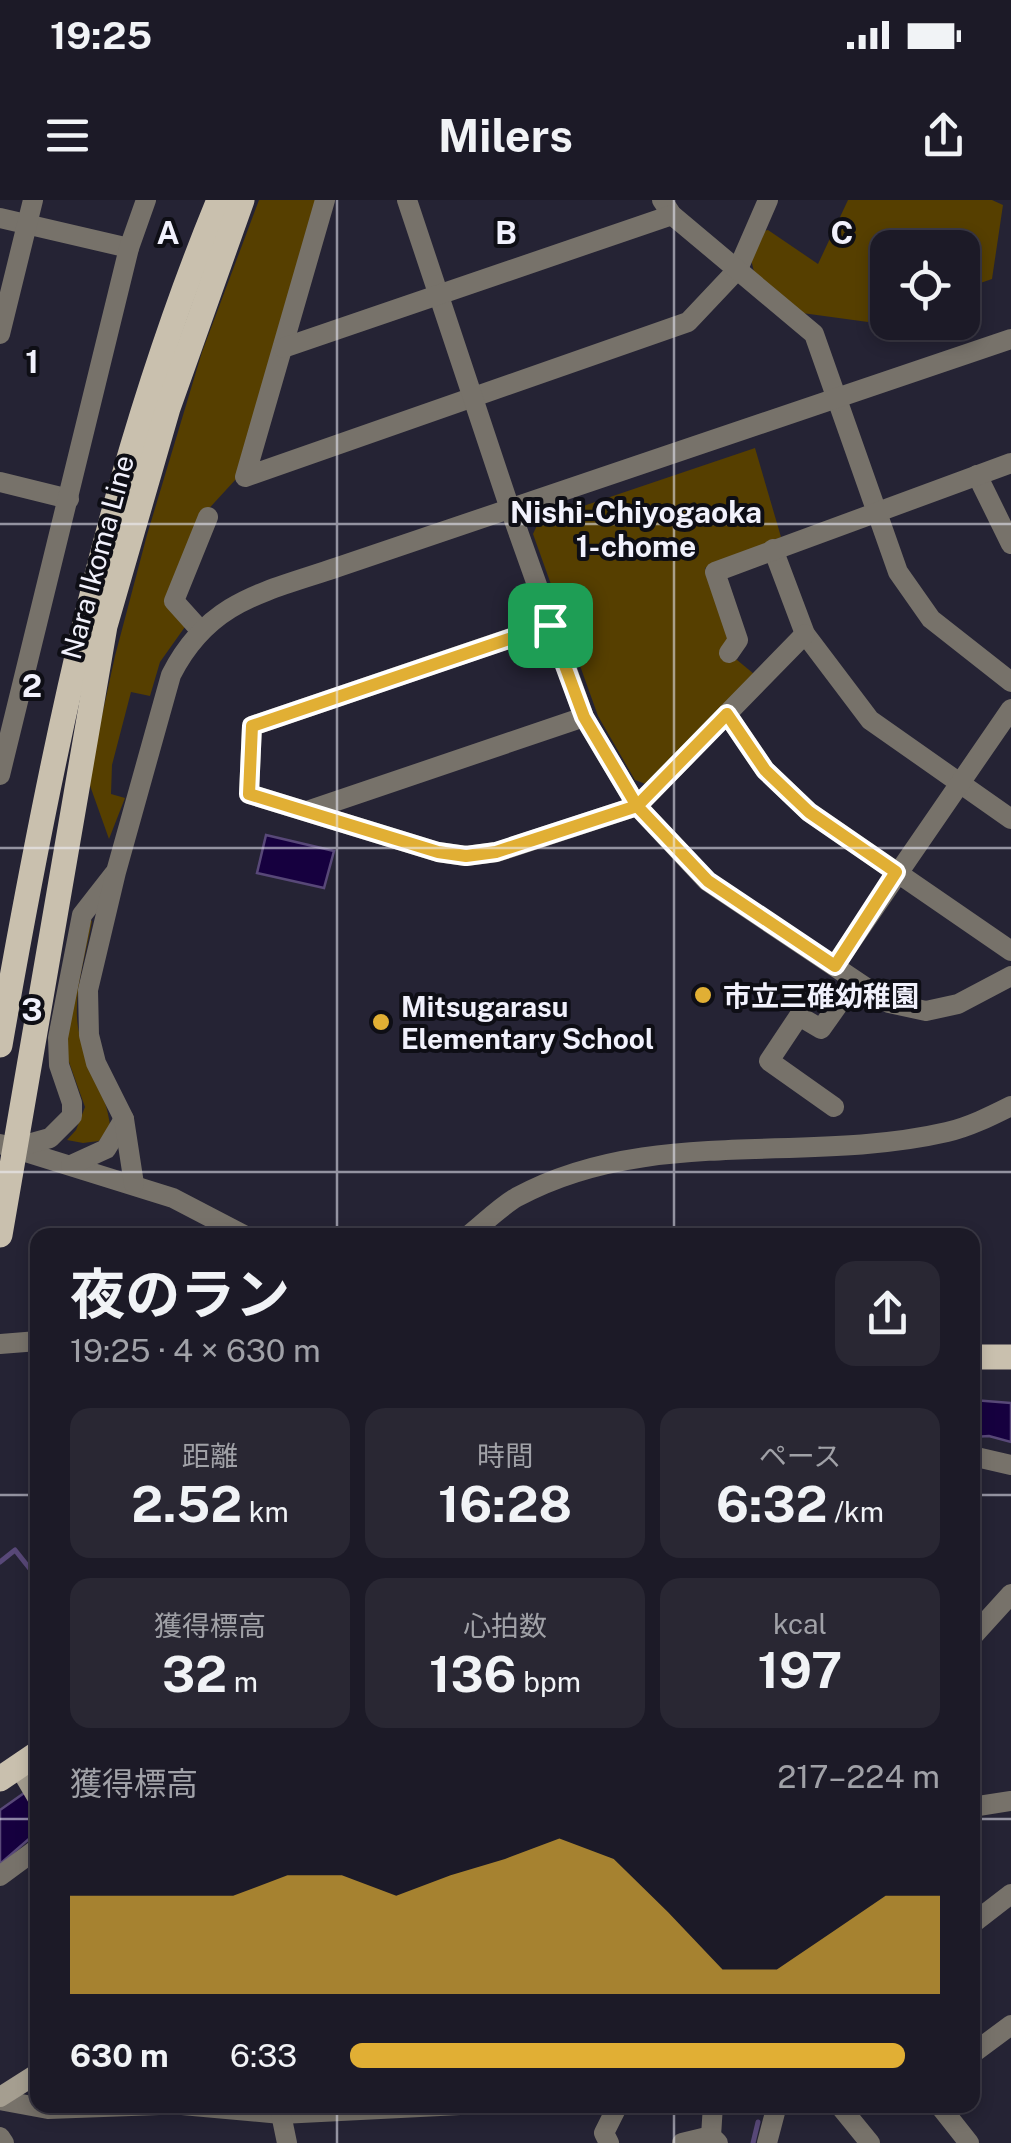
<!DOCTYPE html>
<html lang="ja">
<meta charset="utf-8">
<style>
:root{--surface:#1c1a27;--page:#292733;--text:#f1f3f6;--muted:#a0a1a7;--line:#3a3844;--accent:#e1af34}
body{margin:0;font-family:"Public Sans","Noto Sans JP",sans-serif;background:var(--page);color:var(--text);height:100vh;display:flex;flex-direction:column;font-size:38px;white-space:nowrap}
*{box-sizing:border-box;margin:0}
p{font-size:32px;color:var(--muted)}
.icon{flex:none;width:55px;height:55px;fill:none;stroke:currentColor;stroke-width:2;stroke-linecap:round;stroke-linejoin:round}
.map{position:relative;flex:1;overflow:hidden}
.sheet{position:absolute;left:30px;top:1028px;width:950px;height:885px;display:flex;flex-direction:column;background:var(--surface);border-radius:20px;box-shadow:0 5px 15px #0003,0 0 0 2px var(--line)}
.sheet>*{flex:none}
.controls{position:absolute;left:870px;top:30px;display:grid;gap:20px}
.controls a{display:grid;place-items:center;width:110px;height:110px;border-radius:20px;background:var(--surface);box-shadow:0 5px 15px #0003,0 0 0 2px var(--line);font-size:50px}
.pin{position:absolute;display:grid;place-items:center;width:85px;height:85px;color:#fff;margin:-42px;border-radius:20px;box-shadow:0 5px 15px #0006}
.round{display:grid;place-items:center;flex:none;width:105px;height:105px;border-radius:20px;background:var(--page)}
.head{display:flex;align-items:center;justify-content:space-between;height:170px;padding:0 40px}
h1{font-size:55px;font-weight:700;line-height:75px}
.figures{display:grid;grid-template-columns:repeat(3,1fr);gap:15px;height:170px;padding:10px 40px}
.figures div{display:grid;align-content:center;border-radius:20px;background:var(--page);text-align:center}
.figures b{font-size:50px;font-weight:700}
.figures small{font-size:28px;font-weight:400}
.figures p{font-size:28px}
.chart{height:280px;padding:20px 40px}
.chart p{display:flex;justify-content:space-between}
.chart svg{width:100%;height:180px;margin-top:10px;fill:var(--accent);opacity:.7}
ul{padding:0 40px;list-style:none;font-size:32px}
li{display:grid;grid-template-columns:160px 120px 1fr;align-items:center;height:75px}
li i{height:25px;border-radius:12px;background:var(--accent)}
.status{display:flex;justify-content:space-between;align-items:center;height:70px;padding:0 50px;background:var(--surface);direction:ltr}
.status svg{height:28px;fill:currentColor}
header{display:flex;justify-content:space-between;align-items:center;height:130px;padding:0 40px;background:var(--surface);font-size:45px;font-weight:700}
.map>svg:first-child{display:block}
.green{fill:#563f00}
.water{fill:#16003f;stroke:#584878;stroke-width:2.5}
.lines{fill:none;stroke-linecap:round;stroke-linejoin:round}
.stream{stroke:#584878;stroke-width:5}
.minor{stroke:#77726a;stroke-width:20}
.tertiary{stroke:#77726a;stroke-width:20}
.secondary{stroke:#a59e90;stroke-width:20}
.primary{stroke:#c9c0ae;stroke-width:25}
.route-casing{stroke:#fff;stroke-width:20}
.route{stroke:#e1af34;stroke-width:12}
.grid{fill:none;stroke:#f1f1fc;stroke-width:2.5;stroke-opacity:0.55}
.poi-dot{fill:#e1af34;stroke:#0e0e15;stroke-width:4}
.labels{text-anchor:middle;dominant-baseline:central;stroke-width:8;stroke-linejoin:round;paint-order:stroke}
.street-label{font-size:28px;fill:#f1f1fc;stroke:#0e0e15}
.poi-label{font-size:28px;font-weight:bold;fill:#f1f1fc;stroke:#0e0e15;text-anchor:start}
.neighbourhood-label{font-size:30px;font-weight:bold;fill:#f1f1fc;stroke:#0e0e15}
.grid-label{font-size:32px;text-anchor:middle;font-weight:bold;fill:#f1f1fc;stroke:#0e0e15;stroke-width:8;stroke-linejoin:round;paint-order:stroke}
</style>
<div class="status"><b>19:25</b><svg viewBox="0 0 49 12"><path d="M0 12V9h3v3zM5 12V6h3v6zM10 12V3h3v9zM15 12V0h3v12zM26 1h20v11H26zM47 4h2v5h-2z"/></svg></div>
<header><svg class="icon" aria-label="menu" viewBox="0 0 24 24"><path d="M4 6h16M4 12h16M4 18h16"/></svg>Milers<svg class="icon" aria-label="share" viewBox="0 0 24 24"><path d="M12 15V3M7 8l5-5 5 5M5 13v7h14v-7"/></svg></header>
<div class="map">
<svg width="1011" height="1943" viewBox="0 0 1011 1943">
<rect width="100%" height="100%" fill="#252334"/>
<!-- green -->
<g class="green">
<polygon points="259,0 317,0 237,278 203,315 167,403 187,424 160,462 150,496 131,492 112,565 111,594 125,598 109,639 88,580 115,456 147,335 202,152"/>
<polygon points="848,0 992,0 1003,5 992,79 963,89 962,48 888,48 887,115 868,122 802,113 754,72 751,59 764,31 768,30 818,64"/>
<polygon points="755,248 781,337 705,368 731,440 725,450 754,474 648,585 635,580 598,516 533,334 539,321"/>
<path d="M87,719L92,721C86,756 70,801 80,836C89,867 106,893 110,925L99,941L83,943L67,940L76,930L85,907L65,851Z"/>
</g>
<!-- water -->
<g class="water">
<polygon points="266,635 334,651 324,688 257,673"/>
<polygon points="973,1200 1011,1203 1011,1242 989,1236 973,1237"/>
<polygon points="37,1584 37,1632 0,1664 0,1610"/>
</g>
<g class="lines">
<!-- stream -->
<g class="stream">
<polyline points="0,1362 15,1350 38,1379"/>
<polyline points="34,1895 38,1896"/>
<polyline points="753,1943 758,1922"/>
</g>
<!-- minor -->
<g class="minor">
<polyline points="325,0 245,277 688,122 738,69 768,0"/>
<polyline points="407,0 510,309"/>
<polyline points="662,0 672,15 814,134 898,372 931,419 1011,482"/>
<polyline points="0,18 129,48"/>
<polyline points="0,134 33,0"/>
<polyline points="283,148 672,15"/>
<polyline points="977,275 1011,344"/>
<polyline points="0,282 69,299"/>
<polyline points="773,349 805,434 870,520 1011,619"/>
<polyline points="549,425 252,526 249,594 438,652 466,656 497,652 637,606 805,434"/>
<polyline points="201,431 174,401 208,317"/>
<polyline points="729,453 738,440 715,372 1011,263"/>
<polyline points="727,514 765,570 809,612 1011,751"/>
<polyline points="0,575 129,48 146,0"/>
<polyline points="307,611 584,517"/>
<polyline points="835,765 1011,509"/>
<polyline points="834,907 769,861 799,816 821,829 855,781"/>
<path d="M469,1035C484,1023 500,1007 517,997C650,925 805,965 947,932C969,927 991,916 1011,906"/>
<polyline points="0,1144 38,1141"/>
<polyline points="972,1256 1011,1265"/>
<polyline points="972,1437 1011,1394"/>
<polyline points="972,1607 1011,1601"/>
<polyline points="0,1676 38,1648"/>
<polyline points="972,1724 1011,1694"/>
<polyline points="972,1854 1011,1825"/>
<polyline points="0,1900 48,1909 159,1905"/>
<polyline points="182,1905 281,1914 460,1905"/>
<polyline points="713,1905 711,1936 718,1943"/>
<polyline points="939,1905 969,1943"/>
<polyline points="281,1914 287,1943"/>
<polyline points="0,1937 4,1943"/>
<polyline points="609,1943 604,1933 618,1905"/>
<polyline points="682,1943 711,1936"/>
<polyline points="767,1943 777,1905"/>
</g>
<!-- tertiary -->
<g class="tertiary">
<polyline points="510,309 584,517 637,606 707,681 889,803 926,811 958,804 1011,776"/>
<polyline points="0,944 173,998 244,1035"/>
<polyline points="14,948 50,938 72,916 72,903 59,865 58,838 82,715 114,674"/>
<polyline points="71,965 106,949 124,919"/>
<path d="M134,984L124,919L96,863L89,835L88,790L116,672L171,475C209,400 265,392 338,367L1011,139"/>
<polyline points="839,1905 870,1943"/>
</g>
<!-- secondary -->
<g class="secondary">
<polyline points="18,1565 38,1599"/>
<polyline points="0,1897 38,1873"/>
</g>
<!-- primary -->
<g class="primary">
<path d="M0,845C50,559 108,269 219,0"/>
<polyline points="0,1035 105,426 168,208 242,0"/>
<polyline points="972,1157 1011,1157"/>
<polyline points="0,1579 38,1553"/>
</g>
</g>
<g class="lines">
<defs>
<polyline id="route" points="550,425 584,517 637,606 708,681 835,766 896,672 809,612 765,570 727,514 637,606 496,652 466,656 438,652 249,594 252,526 550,425"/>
</defs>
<!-- route casing -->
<use href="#route" class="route-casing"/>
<!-- route -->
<use href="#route" class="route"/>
</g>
<!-- grid -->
<path class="grid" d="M337,0V1035M674,0V1035M0,324H1011M0,648H1011M0,972H1011M0,1295H38M972,1295H1011M0,1619H38M972,1619H1011M337,1905V1943M674,1905V1943"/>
<!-- markers -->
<g class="poi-dot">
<circle cx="703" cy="795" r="10"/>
<circle cx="381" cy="822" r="10"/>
</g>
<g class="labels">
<!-- street labels -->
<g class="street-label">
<text transform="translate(97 357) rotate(-75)">Nara Ikoma Line</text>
</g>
<!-- poi labels -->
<g class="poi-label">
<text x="723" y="795">市立三碓幼稚園</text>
<text x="401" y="806">Mitsugarasu<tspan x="401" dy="32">Elementary School</tspan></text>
</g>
<!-- neighbourhood labels -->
<g class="neighbourhood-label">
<text x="636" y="312">Nishi-Chiyogaoka<tspan x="636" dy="34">1-chome</tspan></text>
</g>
</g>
<g class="grid-label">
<text x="168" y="44">A</text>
<text x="506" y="44">B</text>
<text x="842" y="44">C</text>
<text x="32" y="173">1</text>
<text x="32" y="497">2</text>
<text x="32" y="821">3</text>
</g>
</svg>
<div class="controls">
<a><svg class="icon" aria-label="locate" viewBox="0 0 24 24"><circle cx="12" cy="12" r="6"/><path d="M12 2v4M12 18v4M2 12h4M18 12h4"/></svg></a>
</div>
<div class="pin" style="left:550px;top:425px;background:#1e9e55"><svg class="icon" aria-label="arrive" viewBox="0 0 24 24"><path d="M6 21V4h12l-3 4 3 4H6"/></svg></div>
<section class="sheet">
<div class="head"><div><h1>夜のラン</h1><p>19:25 · 4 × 630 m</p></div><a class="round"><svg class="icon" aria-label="share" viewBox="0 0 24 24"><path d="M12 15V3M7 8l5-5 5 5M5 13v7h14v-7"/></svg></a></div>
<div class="figures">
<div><p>距離</p><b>2.52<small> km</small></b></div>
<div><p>時間</p><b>16:28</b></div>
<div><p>ペース</p><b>6:32<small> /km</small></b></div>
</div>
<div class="figures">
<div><p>獲得標高</p><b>32<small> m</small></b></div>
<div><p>心拍数</p><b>136<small> bpm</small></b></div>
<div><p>kcal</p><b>197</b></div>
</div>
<div class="chart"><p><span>獲得標高</span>217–224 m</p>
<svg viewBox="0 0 160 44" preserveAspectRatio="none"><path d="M0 44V20L10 20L20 20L30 20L40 15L50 15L60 20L70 15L80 11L90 6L100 11L110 24L120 38L130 38L140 29L150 20L160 20V44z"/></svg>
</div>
<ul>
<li><b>630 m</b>6:33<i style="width:94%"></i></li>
</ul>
</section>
</div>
